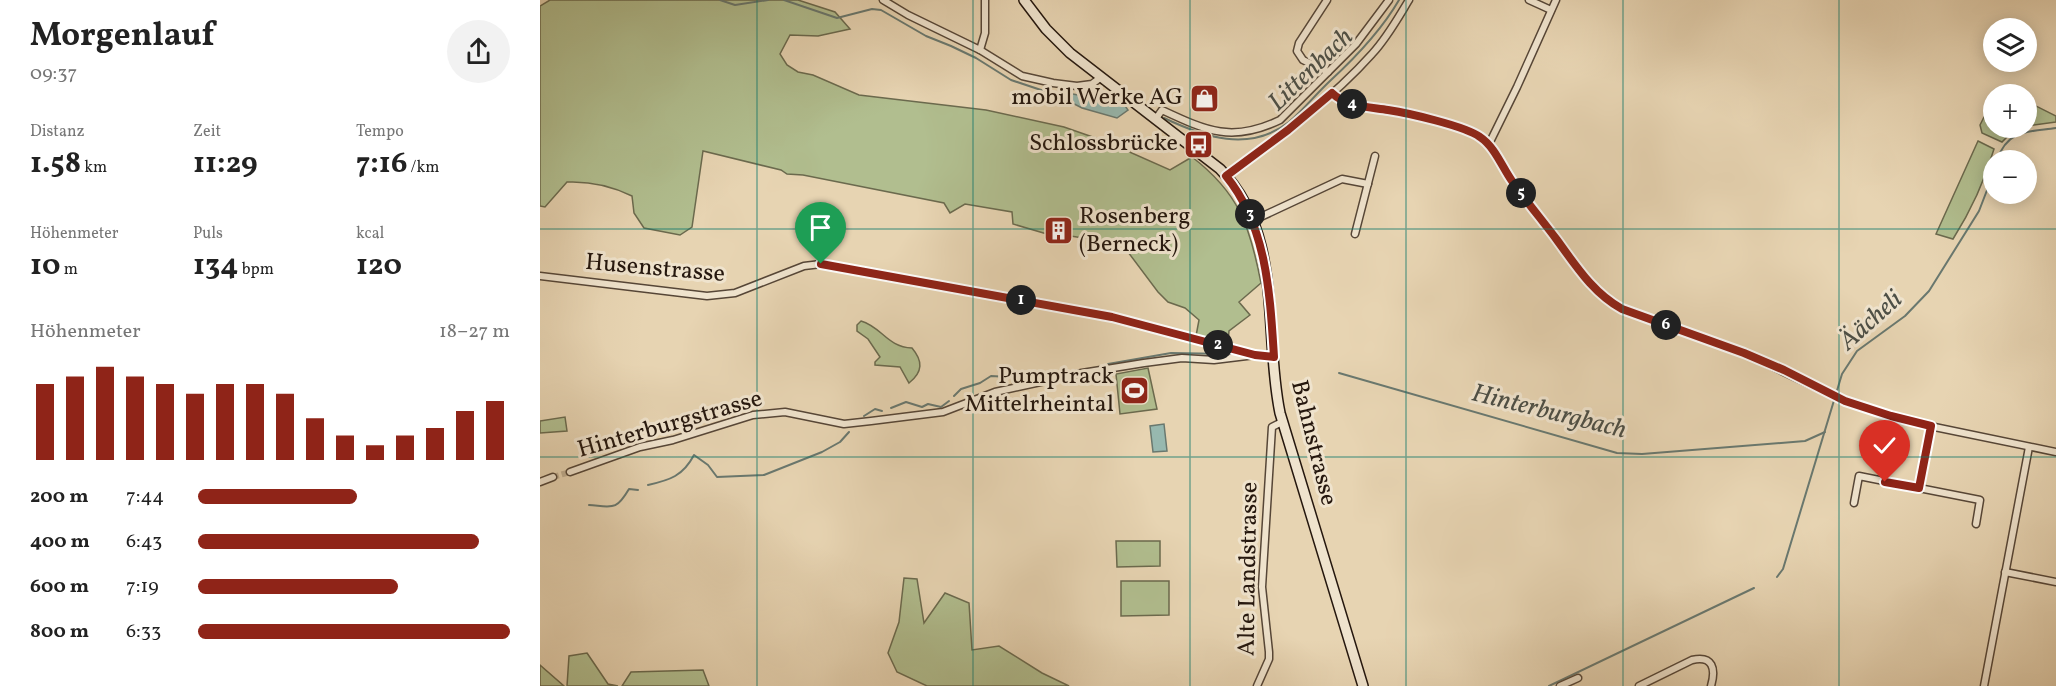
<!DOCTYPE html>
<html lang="de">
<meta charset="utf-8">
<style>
:root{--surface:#fff;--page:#f2f2f2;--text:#222;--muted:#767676;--accent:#8f2418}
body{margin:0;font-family:Vollkorn,serif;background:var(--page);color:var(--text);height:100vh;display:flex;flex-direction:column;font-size:22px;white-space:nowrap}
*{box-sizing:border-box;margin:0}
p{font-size:20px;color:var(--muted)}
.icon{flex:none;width:33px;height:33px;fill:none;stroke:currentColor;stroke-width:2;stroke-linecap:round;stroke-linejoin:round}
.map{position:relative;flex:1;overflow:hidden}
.drawer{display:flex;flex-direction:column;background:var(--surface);width:540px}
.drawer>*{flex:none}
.buttons{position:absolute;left:1443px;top:18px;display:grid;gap:12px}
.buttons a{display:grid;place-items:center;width:54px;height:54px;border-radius:50%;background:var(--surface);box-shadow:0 3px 15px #0003;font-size:30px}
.pin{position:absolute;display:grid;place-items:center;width:51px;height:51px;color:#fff;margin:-62px -26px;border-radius:50% 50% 50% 0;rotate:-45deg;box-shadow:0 0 6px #0007}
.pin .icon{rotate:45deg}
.km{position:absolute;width:30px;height:30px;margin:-15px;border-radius:50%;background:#222;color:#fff;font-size:16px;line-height:30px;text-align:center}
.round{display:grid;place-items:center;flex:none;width:63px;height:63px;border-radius:32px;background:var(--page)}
.overview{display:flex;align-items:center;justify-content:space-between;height:102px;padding:0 30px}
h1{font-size:33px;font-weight:700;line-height:45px}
.figures{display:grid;grid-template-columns:repeat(3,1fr);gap:9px;height:102px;padding:6px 30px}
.figures div{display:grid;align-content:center}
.figures b{font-size:30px;font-weight:700}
.figures small{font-size:16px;font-weight:400}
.figures p{font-size:16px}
.chart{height:168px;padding:12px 30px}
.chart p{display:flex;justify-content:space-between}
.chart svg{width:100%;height:108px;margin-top:6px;stroke:var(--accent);stroke-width:6}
ul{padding:0 30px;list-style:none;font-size:20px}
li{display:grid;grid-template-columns:96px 72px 1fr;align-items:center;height:45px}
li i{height:15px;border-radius:8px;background:var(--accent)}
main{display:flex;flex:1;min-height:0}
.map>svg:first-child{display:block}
.green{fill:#b1be8f;stroke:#6b6a4e;stroke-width:1.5}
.water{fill:#97b8af;stroke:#69786f;stroke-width:1.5}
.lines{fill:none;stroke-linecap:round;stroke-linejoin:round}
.stream{stroke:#69786f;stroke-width:2}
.street-tunnel{stroke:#c0ae91;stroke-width:6;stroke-dasharray:6 3;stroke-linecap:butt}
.street-casing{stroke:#564637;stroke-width:9}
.secondary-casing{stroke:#25170e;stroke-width:12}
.street{stroke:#efe3cd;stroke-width:6}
.secondary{stroke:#efe3cd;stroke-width:9}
.route-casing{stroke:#fff;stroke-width:12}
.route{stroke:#8f2418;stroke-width:8}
.grid{fill:none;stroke:#0f766e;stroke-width:1.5;stroke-opacity:0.55}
.labels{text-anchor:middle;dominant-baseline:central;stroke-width:6;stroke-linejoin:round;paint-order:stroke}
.poi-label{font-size:24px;fill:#25170e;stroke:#efe3cd;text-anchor:end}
.street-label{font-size:24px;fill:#25170e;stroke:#efe3cd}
.water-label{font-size:26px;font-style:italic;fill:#4d4f46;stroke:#efe3cd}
</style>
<main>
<section class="drawer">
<div class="overview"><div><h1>Morgenlauf</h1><p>09:37</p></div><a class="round"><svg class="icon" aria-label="share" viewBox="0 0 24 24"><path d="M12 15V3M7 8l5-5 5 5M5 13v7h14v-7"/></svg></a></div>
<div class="figures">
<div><p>Distanz</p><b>1.58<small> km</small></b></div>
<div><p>Zeit</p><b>11:29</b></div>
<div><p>Tempo</p><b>7:16<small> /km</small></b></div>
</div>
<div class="figures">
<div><p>Höhenmeter</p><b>10<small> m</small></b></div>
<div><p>Puls</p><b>134<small> bpm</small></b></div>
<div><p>kcal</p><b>120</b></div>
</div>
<div class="chart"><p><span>Höhenmeter</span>18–27 m</p>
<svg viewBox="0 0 160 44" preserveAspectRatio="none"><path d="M5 44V13M15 44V10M25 44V6M35 44V10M45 44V13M55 44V17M65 44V13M75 44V13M85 44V17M95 44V27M105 44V34M115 44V38M125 44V34M135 44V31M145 44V24M155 44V20"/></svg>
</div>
<ul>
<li><b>200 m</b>7:44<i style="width:51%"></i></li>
<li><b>400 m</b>6:43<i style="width:90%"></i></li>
<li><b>600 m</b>7:19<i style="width:64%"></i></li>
<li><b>800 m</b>6:33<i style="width:100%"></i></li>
</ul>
</section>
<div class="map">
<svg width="1516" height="686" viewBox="0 0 1516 686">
<rect width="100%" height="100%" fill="#e7d4b2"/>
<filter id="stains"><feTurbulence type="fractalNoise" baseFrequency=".00333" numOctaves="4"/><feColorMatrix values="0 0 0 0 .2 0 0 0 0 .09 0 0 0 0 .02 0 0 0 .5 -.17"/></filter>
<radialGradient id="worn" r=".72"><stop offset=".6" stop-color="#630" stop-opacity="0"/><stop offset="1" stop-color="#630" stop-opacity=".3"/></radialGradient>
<!-- green -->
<g class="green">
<path d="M10,0H258L295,12L310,29L278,36L250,35L240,54L247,65L258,72L273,75L319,95L446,110L524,127L567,142L630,170L652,157C699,193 710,226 721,283L699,302L710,315L689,331L688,343L656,336L659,320L645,308L628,302L618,292L582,244L524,235L517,237L473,224L472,212L425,204L410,213L404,203L263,175L247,174L241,170L163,151L152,227L140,235L104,228L94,213L92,196C72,186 51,181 27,182L5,207L0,206V6Z"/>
<polygon points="1453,99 1454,128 1483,128 1472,132 1462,142 1442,133 1440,125"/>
<polygon points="1486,101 1516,116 1516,122 1487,126"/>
<path d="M1438,141L1454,149C1444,183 1432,209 1413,239L1396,234Z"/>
<path d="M321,321C342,327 347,347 372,348C383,361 383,372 369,383L360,367L335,365V362L340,357L328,339L317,331V325Z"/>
<polygon points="608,368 617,409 580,414 576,374"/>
<polygon points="25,417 27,431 0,433 0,421"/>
<polygon points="576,541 620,541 620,566 577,567"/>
<polygon points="364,578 377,579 384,623 405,593 429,603 432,650 459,646 502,673 529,686 387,686 357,672 348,653 359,622"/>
<polygon points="581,581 629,581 629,615 581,616"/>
<polygon points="47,653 68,684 78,686 27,686 29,656"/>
<polygon points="0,665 24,686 0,686"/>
<polygon points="163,670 169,686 82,686 91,672"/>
</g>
<!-- water -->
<g class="water">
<polygon points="527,93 583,103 588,110 577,118 542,108 515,94"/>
<polygon points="624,424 627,451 613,452 610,426"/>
</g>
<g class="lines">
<!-- stream -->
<g class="stream">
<polyline points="180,0 195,5 228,0"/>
<polyline points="244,0 297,18 332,9 341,10 386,36 411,46 436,58 471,80 516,95"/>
<path d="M624,118C664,137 709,153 749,122C764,109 776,94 791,80C817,56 841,31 859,0"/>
<path d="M1457,160C1468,129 1488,132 1516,128"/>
<polyline points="568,364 631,353 690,354"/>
<polyline points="799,373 1077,453 1102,454 1265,441 1285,432"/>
<polyline points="414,396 421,389 440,383 451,376 469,377 502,374"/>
<polyline points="351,408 366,402 382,407 388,404 401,407 409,401"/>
<polyline points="324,416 335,409 342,411"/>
<path d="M108,485C130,480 143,476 154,455L168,465L177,477L224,475L282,452L300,442L309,432"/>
<path d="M49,505C73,507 76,511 89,489L98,490"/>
<polyline points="1237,577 1243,569 1302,374 1317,351 1365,316 1389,291 1439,211 1454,172"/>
<polyline points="1009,686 1214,588"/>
</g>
<!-- street-tunnel -->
<polyline class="street-tunnel" points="13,477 30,472"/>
<defs>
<g id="street">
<polyline points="343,0 368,15 440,50 482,76 513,83 537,86 552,84 560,78"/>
<polyline points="787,0 759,43 757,51 763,60 788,72"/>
<polyline points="989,0 1011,10"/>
<polyline points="440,50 445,33 445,0"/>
<path d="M792,93C806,107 829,107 848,110C868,113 924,126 940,137C955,147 962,167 972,181C986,201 1002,220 1017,240C1036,266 1053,293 1082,309L1204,353L1305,401L1329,409L1380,424L1516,452"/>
<path d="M615,120L622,110C667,131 692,143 740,120L816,44L849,0"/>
<polyline points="949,144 977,87 1016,0"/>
<path d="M686,176C737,139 790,101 832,54C847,38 858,18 869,0"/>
<polyline points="712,221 802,179 828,184"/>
<polyline points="815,234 835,156"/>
<polyline points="0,276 167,296 195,293 264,266 281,264 572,317 715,355"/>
<polyline points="30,472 100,447 133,440 213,415 245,412 304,424 331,421 403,412 455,392 542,373 604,363 642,358 674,360 715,355 734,357"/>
<polyline points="0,482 13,477"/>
<polyline points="1379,488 1440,500 1436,524"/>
<polyline points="1314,503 1319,476 1379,488 1391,426"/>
<polyline points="1465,572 1516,582"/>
<polyline points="717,686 729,659 729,652 722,587 732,427 742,422"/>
<polyline points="1020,686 1038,678"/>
<path d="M1099,686L1152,660C1173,655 1176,669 1171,686"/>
<polyline points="1444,686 1489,447"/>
</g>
<path id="secondary" d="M484,0L506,29L530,53L680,169C744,234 723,332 740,413L823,686"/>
</defs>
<!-- street casing -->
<use href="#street" class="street-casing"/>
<!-- secondary casing -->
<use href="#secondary" class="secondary-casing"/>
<!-- street -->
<use href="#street" class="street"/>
<!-- secondary -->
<use href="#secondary" class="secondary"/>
</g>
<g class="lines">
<defs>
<path id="route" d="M281,264L572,317L715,355L734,357C730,295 727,226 686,176L748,130L792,93C806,107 829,107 848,110C868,113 925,126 940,137C955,147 962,167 972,181C986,201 1002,220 1017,240C1036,266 1053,293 1082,309L1204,353L1244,370L1305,401L1351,416L1391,426L1379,488L1345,482"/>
</defs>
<!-- route casing -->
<use href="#route" class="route-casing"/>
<!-- route -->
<use href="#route" class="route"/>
</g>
<!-- grid -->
<path class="grid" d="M217,0V686M433,0V686M650,0V686M866,0V686M1083,0V686M1299,0V686M0,229H1516M0,457H1516"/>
<!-- icons -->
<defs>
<symbol id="shop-square" viewBox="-11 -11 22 22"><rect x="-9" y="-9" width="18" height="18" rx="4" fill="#8f2418" stroke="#efe3cd"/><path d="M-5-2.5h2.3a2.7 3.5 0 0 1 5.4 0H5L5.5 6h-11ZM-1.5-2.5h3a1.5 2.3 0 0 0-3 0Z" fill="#fff"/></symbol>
<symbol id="bus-square" viewBox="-11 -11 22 22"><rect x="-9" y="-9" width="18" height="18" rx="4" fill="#8f2418" stroke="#efe3cd"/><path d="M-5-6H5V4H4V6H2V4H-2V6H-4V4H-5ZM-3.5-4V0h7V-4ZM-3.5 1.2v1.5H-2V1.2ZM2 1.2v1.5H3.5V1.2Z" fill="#fff"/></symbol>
<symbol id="building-square" viewBox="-11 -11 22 22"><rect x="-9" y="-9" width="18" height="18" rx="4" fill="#8f2418" stroke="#efe3cd"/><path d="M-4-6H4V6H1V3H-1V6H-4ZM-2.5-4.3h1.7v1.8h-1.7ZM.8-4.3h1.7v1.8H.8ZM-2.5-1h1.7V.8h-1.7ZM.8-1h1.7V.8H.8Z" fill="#fff"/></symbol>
<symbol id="stadium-square" viewBox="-11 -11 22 22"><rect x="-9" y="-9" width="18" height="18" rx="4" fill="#8f2418" stroke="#efe3cd"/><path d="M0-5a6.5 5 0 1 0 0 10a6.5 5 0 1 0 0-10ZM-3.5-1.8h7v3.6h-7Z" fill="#fff"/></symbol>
</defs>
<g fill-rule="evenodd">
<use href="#shop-square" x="648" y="82" width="33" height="33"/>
<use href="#bus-square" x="642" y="128" width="33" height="33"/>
<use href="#building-square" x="502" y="214" width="33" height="33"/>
<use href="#stadium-square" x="578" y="374" width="33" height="33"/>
</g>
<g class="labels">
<!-- poi labels -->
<g class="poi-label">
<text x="643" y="98">mobil Werke AG</text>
<text x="638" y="144">Schlossbrücke</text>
<text x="539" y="217" text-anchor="start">Rosenberg<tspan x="539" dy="28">(Berneck)</tspan></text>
<text x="574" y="377">Pumptrack<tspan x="574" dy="28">Mittelrheintal</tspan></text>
</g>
<!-- street labels -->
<g class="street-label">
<text transform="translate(115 269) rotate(5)">Husenstrasse</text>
<text transform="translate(130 425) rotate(-16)">Hinterburgstrasse</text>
<text transform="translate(773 443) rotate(76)">Bahnstrasse</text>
<text transform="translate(709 569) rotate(-89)">Alte Landstrasse</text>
</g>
<!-- water labels -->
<g class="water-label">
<text transform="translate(771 70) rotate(-44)">Littenbach</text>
<text transform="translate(1331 321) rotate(-42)">Äächeli</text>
<text transform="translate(1009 412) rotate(14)">Hinterburgbach</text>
</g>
</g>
<rect width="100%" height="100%" filter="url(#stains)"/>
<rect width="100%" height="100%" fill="url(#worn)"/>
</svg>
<div class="buttons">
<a><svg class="icon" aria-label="layers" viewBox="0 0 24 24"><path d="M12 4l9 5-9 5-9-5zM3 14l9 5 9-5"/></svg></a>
<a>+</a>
<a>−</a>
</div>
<div class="pin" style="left:281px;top:264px;background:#1e9e55"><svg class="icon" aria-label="arrive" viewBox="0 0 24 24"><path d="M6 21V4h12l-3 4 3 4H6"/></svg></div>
<div class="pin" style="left:1345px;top:482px;background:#d93025"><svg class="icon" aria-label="check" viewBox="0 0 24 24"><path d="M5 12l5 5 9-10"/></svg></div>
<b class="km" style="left:481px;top:300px">1</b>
<b class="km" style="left:678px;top:345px">2</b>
<b class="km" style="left:710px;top:214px">3</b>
<b class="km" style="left:812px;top:104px">4</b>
<b class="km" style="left:981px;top:193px">5</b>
<b class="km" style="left:1126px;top:325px">6</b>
</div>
</main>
